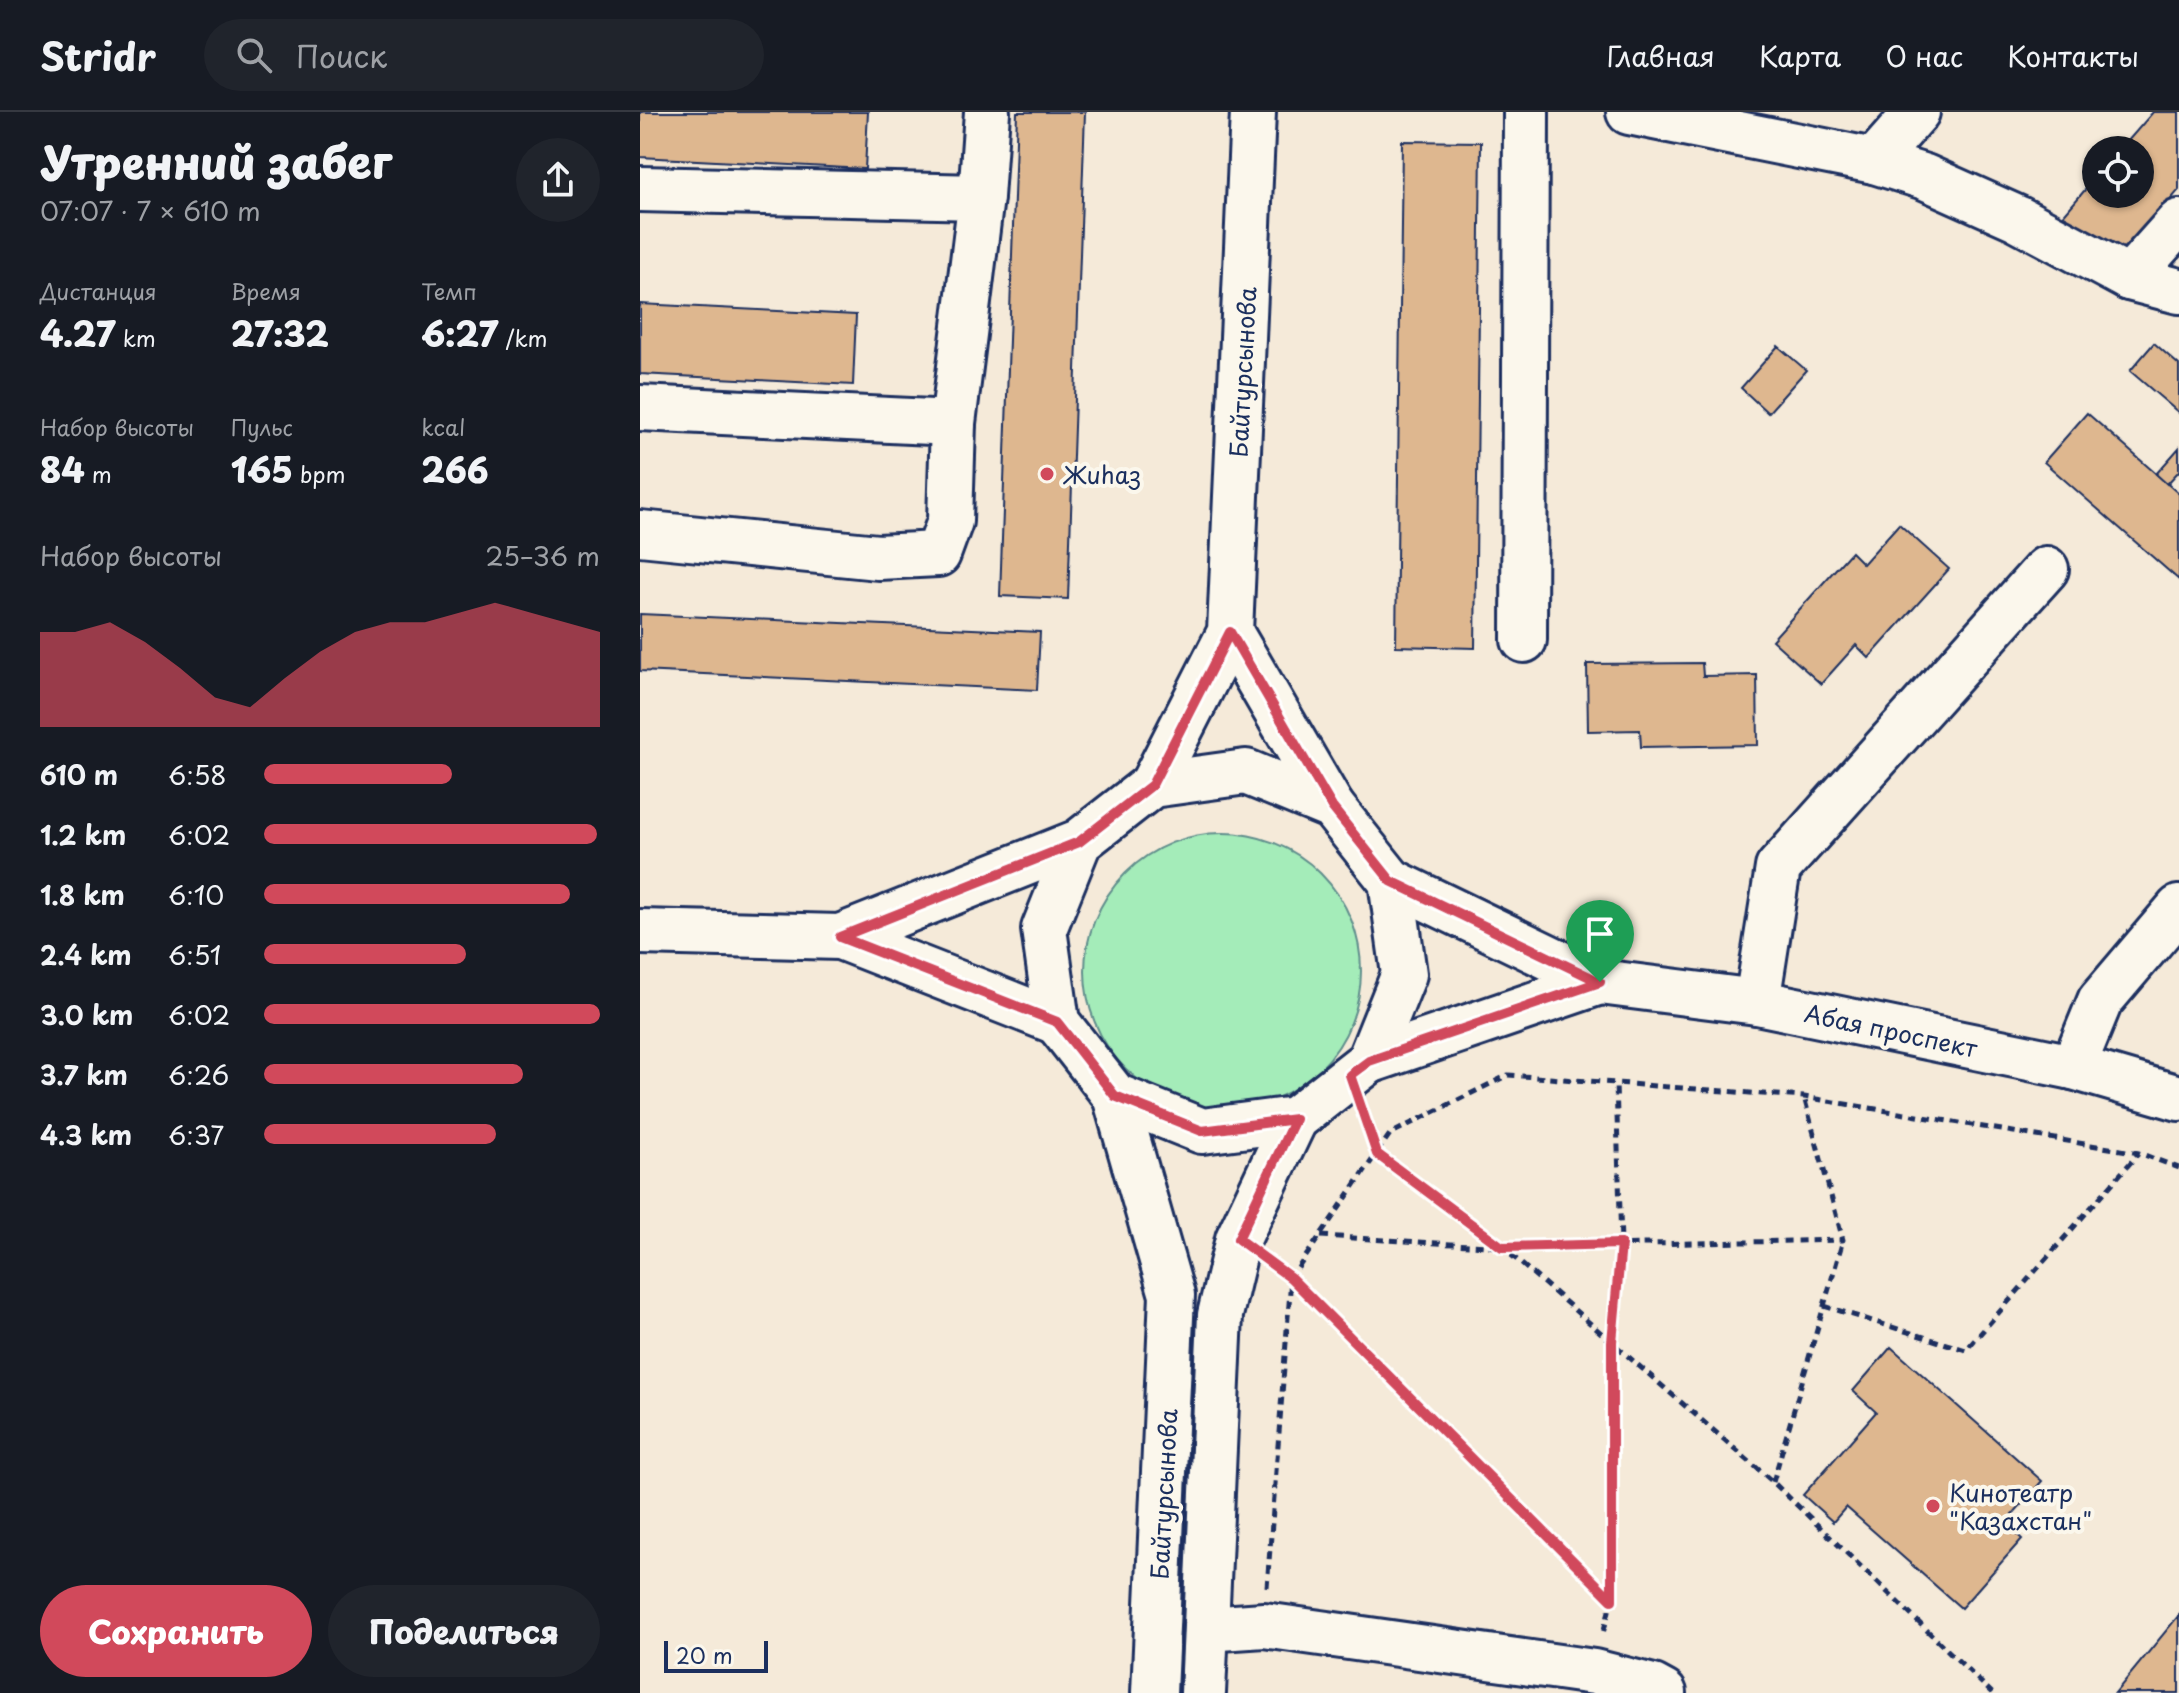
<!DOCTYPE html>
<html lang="ru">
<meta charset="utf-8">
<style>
:root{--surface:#171b24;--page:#20242c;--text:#f1f3f6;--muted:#9ea1a6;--line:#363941;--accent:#d1495b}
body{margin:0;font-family:"Playpen Sans",sans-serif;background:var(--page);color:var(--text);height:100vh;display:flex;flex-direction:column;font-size:30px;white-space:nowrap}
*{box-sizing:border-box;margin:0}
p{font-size:26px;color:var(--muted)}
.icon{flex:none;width:44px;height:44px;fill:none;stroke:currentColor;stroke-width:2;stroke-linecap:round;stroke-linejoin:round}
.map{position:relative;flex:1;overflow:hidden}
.sheet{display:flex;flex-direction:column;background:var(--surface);width:640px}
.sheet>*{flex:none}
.controls{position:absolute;left:1442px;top:24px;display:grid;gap:16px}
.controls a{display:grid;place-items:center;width:72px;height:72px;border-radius:50%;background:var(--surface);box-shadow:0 2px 6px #0004;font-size:40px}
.scale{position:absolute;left:24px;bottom:20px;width:104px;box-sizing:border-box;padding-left:8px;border:4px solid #1b2f5e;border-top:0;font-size:22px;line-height:28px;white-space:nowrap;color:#1b2f5e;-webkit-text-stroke:6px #fbf7ec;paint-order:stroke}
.pin{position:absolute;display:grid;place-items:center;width:68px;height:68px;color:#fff;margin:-82px -34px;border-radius:50% 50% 50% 0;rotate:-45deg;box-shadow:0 0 8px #0007}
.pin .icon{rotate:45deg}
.round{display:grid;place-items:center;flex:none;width:84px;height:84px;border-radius:42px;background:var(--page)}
.overview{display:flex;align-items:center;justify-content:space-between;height:136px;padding:0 40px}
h1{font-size:44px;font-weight:800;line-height:60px}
.stats{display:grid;grid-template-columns:repeat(3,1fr);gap:12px;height:136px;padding:8px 40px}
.stats div{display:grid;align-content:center}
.stats b{font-size:34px;font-weight:800}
.stats small{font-size:22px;font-weight:400}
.stats p{font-size:22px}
.chart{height:224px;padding:16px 40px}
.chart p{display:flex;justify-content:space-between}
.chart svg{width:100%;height:144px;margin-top:8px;fill:var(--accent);opacity:.7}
.cta{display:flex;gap:16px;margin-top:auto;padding:16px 40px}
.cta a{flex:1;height:92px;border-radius:48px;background:var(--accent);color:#fff;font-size:32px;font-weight:800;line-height:92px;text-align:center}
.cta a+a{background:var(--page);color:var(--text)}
ul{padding:0 40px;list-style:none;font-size:26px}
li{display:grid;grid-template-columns:128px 96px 1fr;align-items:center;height:60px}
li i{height:20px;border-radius:10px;background:var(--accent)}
header{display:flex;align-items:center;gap:48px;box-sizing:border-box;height:112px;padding:0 40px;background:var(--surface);border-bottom:2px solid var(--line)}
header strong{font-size:38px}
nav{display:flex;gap:44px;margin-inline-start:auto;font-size:28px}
.search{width:560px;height:72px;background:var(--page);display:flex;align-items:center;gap:20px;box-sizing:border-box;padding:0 28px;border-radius:44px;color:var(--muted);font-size:30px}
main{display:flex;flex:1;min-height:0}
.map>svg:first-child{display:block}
.green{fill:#a4ecb9;stroke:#608e8c;stroke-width:2}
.building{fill:#deb78f;stroke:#1b2f5e;stroke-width:2}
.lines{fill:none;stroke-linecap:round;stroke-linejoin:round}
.minor-casing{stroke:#1b2f5e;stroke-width:50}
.path{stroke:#1b2f5e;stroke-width:5;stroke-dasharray:8 6;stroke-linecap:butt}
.minor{stroke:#fbf7ec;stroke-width:44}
.route-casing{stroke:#fff;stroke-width:16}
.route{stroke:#d1495b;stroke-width:10}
.poi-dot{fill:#d1495b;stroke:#fbf7ec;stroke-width:3}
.labels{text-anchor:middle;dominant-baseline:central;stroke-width:8;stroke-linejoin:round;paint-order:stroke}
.street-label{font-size:24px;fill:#1b2f5e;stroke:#fbf7ec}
.poi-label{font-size:24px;fill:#1b2f5e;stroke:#fbf7ec;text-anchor:start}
</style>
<header>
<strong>Stridr</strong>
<div class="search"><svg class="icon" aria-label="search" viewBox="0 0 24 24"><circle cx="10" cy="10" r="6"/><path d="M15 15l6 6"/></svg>Поиск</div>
<nav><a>Главная</a><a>Карта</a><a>О нас</a><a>Контакты</a></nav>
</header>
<main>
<section class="sheet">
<div class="overview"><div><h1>Утренний забег</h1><p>07:07 · 7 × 610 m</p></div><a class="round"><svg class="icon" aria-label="share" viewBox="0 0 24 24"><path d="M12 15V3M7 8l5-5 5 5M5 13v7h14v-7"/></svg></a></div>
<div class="stats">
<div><p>Дистанция</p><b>4.27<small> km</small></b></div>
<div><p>Время</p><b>27:32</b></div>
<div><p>Темп</p><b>6:27<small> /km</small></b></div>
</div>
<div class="stats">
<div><p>Набор высоты</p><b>84<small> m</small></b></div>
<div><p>Пульс</p><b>165<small> bpm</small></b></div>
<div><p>kcal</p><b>266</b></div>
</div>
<div class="chart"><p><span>Набор высоты</span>25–36 m</p>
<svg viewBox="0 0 160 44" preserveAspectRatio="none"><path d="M0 44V15L10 15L20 12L30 18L40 26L50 35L60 38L70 29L80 21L90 15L100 12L110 12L120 9L130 6L140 9L150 12L160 15V44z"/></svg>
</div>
<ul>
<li><b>610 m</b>6:58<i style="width:56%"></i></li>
<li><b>1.2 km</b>6:02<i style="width:99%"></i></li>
<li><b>1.8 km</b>6:10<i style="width:91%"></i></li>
<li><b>2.4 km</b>6:51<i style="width:60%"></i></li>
<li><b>3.0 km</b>6:02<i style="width:100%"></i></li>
<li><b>3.7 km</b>6:26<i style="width:77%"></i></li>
<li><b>4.3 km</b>6:37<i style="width:69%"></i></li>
</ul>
<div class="cta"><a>Сохранить</a><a>Поделиться</a></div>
</section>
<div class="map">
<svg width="1539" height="1581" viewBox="0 0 1539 1581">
<rect width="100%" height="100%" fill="#f5ead9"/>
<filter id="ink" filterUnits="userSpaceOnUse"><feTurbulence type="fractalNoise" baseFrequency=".0125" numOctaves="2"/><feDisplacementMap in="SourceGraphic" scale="16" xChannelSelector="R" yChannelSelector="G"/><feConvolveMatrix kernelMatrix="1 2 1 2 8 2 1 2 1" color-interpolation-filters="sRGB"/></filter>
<g filter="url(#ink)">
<!-- green -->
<circle class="green" cx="583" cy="859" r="138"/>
<!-- building -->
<g class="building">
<polygon points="0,0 228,0 225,57 0,45"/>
<polygon points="377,0 445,0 428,487 360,484"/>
<polygon points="1513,0 1539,0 1539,78 1474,153 1421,106 1456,65 1456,82 1500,82 1500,38 1480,38"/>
<polygon points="762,29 841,30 835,536 756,534"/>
<polygon points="0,192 216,203 213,273 0,262"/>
<polygon points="1514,231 1539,253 1539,301 1490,259"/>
<polygon points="1138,234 1166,258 1128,301 1101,276"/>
<polygon points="1447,301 1539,382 1539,468 1404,350"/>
<polygon points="1539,336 1539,359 1527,372 1516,362"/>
<polygon points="1259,412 1309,457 1229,546 1216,533 1181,572 1132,528 1211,440 1223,452"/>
<polygon points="0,502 400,520 397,578 0,559"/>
<polygon points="1062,551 1063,564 1117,563 1118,633 1001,635 1000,618 948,619 947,552"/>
<polygon points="1251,1235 1402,1369 1365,1411 1382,1427 1321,1496 1206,1395 1193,1410 1163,1383 1236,1300 1213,1279"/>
<polygon points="1539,1503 1539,1581 1475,1581"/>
</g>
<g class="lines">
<defs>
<g id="minor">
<polyline points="989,0 1234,49 1285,65 1377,106 1489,166 1539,179"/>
<polyline points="1234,49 1277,0"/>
<polyline points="0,77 341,85"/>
<polyline points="1489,166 1539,110"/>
<polyline points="0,296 313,311"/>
<polyline points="0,421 238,445 298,442 310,409 313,311 341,85 347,0"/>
<polyline points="590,520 692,695"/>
<polyline points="884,528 886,0"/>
<polyline points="512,673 590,520 613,0"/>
<polyline points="751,769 960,870 1117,890 1433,955 1539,986"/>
<polyline points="0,820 200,825 417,910"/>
<polyline points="200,825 439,730 512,673 606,660 692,695 751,769 764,862 729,949 655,1007 562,1019 475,984 417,910 404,817 439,730"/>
<polyline points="1117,890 1138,756 1406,457"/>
<polyline points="729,949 960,870"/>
<polyline points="1433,955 1460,889 1539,796"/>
<polyline points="475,984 532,1183 514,1581"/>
<polyline points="566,1517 624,1513 954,1560 1013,1575 1024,1581"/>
<polyline points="563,1581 580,1203 598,1127 655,1007"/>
</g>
</defs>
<!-- minor casing -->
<use href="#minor" class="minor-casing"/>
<!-- path -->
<g class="path">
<polyline points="723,1002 737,1042 862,1135 1133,1370 1352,1581"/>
<polyline points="681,1124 862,1135 1203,1128 1164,985"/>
<polyline points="631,1151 651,1166 972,1488 962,1525"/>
<polyline points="1184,1194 1326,1238 1498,1042"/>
<polyline points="1133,1370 1203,1128"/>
<polyline points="627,1475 651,1166 750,1022 868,963 1164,985 1499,1041 1539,1056"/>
<polyline points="972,1488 972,1230 981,1132 976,971"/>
</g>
<!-- minor -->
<use href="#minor" class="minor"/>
</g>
</g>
<g class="lines" filter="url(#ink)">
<defs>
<polygon id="route" points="590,520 692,695 751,769 960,870 729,949 710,963 737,1042 862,1135 981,1132 972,1230 972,1488 651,1166 598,1127 655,1007 562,1019 475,984 417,910 200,825 439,730 512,673"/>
</defs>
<!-- route casing -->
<use href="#route" class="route-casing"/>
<!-- route -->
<use href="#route" class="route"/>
</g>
<!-- markers -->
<g class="poi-dot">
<circle cx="407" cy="362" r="8"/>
<circle cx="1293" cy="1394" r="8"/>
</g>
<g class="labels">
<!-- street labels -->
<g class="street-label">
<text transform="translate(602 260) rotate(-87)">Байтурсынова</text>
<text transform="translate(1251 918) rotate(12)">Абая проспект</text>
<text transform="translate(523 1382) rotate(-87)">Байтурсынова</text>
</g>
<!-- poi labels -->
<g class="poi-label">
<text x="423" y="362">Жиһаз</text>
<text x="1309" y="1380">Кинотеатр<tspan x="1309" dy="28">"Казахстан"</tspan></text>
</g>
</g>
</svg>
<div class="controls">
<a><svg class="icon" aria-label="locate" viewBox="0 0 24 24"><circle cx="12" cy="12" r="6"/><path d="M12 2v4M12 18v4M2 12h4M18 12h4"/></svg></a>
</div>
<div class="scale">20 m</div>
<div class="pin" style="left:960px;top:870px;background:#1e9e55"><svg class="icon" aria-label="arrive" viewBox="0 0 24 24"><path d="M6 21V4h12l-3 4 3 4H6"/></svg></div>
</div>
</main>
